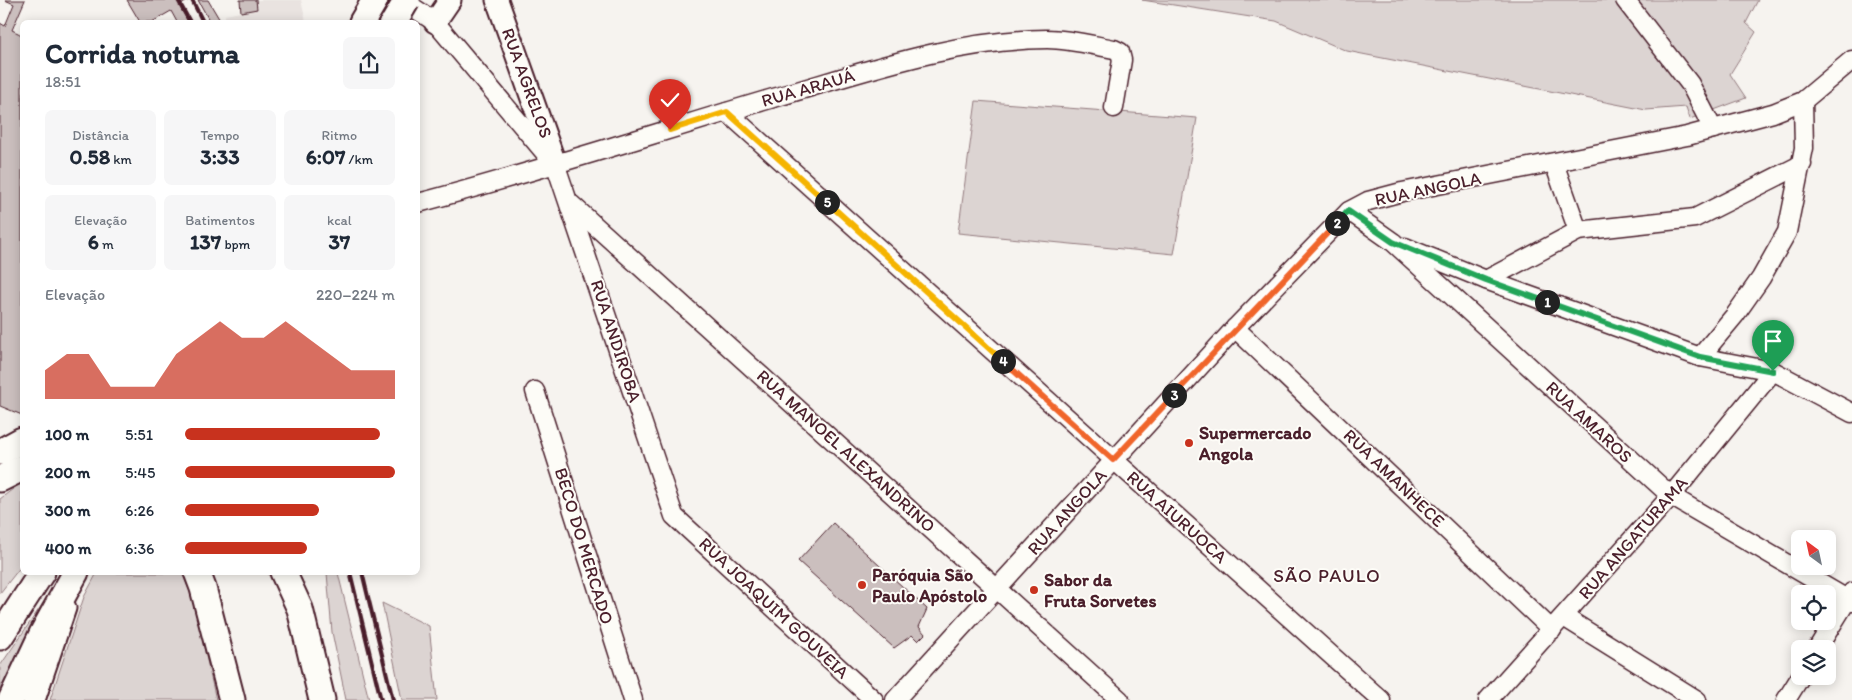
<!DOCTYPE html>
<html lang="pt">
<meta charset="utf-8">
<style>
:root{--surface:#fff;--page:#f6f6f7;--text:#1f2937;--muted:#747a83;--accent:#c8321e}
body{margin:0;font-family:Itim,sans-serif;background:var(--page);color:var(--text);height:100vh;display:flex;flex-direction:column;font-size:19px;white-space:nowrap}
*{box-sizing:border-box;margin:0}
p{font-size:16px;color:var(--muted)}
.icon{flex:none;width:28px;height:28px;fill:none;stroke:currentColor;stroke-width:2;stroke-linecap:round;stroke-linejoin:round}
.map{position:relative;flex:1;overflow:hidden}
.panel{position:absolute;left:20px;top:20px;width:400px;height:555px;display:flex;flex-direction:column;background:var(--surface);border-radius:8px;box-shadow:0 2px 12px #0003}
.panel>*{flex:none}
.needle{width:32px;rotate:327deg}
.controls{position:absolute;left:1791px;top:530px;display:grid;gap:10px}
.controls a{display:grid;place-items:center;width:45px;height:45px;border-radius:8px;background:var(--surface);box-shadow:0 2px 12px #0003;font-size:25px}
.pin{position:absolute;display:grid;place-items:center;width:42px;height:42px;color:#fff;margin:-51px -21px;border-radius:50% 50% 50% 0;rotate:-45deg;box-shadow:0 0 5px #0007}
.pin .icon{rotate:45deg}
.km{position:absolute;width:25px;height:25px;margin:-12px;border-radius:50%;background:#222;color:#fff;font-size:14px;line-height:25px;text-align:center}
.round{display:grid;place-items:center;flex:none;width:52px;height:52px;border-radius:8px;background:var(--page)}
.summary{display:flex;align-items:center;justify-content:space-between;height:85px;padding:0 25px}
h1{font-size:28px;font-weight:700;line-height:38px}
.metrics{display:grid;grid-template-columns:repeat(3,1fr);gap:8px;height:85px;padding:5px 25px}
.metrics div{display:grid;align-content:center;border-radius:8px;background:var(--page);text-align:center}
.metrics b{font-size:21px;font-weight:700}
.metrics small{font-size:14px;font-weight:400}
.metrics p{font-size:14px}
.chart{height:140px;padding:10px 25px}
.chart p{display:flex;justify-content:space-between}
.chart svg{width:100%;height:90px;margin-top:5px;fill:var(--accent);opacity:.7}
ul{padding:0 25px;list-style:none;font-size:16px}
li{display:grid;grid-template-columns:80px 60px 1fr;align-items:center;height:38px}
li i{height:12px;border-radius:6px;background:var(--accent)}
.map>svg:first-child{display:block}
.built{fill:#e9e3e0}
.green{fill:#dcd4d2;stroke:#937a7e}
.building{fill:#cbbfbe;stroke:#4a1f2b}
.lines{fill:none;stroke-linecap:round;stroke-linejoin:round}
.minor-casing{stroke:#4a1f2b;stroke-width:21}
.major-casing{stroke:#4a1f2b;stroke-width:25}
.highway-casing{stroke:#4a1f2b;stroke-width:29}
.minor{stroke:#fdfcf7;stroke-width:18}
.major{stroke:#fdfcf7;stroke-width:21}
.highway{stroke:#fdfcf7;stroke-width:25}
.rail{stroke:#4a1f2b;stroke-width:4}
.highway-bridge-casing{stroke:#4a1f2b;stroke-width:29;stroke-linecap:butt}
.highway-bridge{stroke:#fdfcf7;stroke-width:25}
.split-1-casing{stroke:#fff;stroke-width:10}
.split-2-casing{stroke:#fff;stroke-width:10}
.split-3-casing{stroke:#fff;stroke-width:10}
.split-4-casing{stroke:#fff;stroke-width:10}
.split-5-casing{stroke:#fff;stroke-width:10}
.split-6-casing{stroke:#fff;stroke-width:10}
.split-1{stroke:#22a559;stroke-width:6}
.split-2{stroke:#22a559;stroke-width:6}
.split-3{stroke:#f0652b;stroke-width:6}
.split-4{stroke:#f0652b;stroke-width:6}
.split-5{stroke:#f5b400;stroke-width:6}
.split-6{stroke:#f5b400;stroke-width:6}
.poi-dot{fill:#c8321e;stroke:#fdfcf7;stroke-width:2}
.labels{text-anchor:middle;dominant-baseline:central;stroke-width:4;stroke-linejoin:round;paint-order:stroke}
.street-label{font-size:18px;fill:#4a1f2b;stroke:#fdfcf7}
.poi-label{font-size:18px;font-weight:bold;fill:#4a1f2b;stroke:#fdfcf7;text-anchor:start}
.neighbourhood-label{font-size:19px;letter-spacing:1px;fill:#4a1f2b;stroke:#fdfcf7}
</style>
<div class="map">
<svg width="1852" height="700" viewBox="0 0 1852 700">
<rect width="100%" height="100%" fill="#f6f3ef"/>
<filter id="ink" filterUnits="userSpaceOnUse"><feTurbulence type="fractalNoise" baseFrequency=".02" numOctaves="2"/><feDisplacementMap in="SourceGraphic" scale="10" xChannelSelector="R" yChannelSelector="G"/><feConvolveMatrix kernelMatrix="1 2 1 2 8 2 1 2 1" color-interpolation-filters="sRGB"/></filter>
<g filter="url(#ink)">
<!-- built -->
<polygon class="built" points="256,0 301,0 306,22 226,22 225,15 256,9"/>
<!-- green -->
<g class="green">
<polygon points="1142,0 1758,0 1746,23 1756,32 1730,74 1746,98 1690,119 1686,107 1646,110 1347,51 1276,21"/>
<polygon points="976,101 1197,118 1174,254 958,233"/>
<polygon points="22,482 22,565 0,593 0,499"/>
<polygon points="97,573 182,573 193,599 216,700 50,700 84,597"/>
<polygon points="327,573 338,573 369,700 346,700 332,632"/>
<polygon points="59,580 0,698 0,666"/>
<polygon points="382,603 429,626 437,700 402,700"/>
</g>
<!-- building -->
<g class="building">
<polygon points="5,0 25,0 12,30 22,35 22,415 0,406 0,23 5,26 14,4"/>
<polygon points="127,0 189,0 179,6 188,22 177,22 171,11 152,22 140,22"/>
<polygon points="198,0 208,0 221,22 210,22"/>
<polygon points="240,0 256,0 257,9 241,12"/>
<polygon points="833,523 927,609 919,627 925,634 918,641 912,635 894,648 798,561"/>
</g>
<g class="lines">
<defs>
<g id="minor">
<polyline points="402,0 435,22 556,166 674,516 874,700"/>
<polyline points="1625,0 1690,84 1713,129"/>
<polyline points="727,112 1381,700"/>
<polyline points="1554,163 1578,231"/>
<path d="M418,203C536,172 652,134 770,99C861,73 951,40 1047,39C1069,39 1092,45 1114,49L1120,52L1122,60L1114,108"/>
<polyline points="571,204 1120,700"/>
<polyline points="1349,211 1393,242 1671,496 1852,602"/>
<polyline points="1405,247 1486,280 1700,357 1773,371 1852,413"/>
<polyline points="1486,280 1578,231 1695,218 1802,164"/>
<polyline points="1235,328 1552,630"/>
<polyline points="1700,357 1735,315 1761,278 1787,232 1804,148 1803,101"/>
<polyline points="535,391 633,700"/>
<polyline points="1564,617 1697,700"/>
<polyline points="1817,649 1852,592"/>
<polyline points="895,700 1235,328 1349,211 1368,201 1402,192 1687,136 1773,113 1803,101 1852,60"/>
<polyline points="1488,700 1671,496 1773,371"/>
<polyline points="1786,700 1801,676"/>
</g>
<g id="major">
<polyline points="497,0 556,166"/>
<polyline points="435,22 450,0"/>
<polyline points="34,700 65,608"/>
</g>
<g id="highway">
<polyline points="362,22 375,0"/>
<polyline points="0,452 22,440"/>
<polyline points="0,479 22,468"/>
<polyline points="197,572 203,588 232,700"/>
<polyline points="283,572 300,609 322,700"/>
<polyline points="0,637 42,572"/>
<polyline points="11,700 42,634 76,572"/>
</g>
</defs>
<!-- minor casing -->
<use href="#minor" class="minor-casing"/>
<!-- major casing -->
<use href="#major" class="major-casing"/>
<!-- highway casing -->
<use href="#highway" class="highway-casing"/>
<!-- minor -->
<use href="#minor" class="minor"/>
<!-- major -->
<use href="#major" class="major"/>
<!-- highway -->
<use href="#highway" class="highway"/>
<!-- rail -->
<g class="rail">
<polyline points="178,0 190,22"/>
<polyline points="192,0 203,22"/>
<polyline points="350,572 381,700"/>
<polyline points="362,572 393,700"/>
</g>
<defs>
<polyline id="highway-bridge" points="394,22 407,0"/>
</defs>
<!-- highway-bridge casing -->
<use href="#highway-bridge" class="highway-bridge-casing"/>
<!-- highway-bridge -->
<use href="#highway-bridge" class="highway-bridge"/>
</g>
</g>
<g class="lines" filter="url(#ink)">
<defs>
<polyline id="split-1" points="1547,302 1700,357 1773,371"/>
<polyline id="split-2" points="1337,223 1348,211 1393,242 1486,280 1547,302"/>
<polyline id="split-3" points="1174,395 1337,223"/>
<polyline id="split-4" points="1003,361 1113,460 1174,395"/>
<polyline id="split-5" points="827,202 1003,361"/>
<polyline id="split-6" points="670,130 727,112 827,202"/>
</defs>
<!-- split-1 casing -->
<use href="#split-1" class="split-1-casing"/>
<!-- split-2 casing -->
<use href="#split-2" class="split-2-casing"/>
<!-- split-3 casing -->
<use href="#split-3" class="split-3-casing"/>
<!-- split-4 casing -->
<use href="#split-4" class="split-4-casing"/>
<!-- split-5 casing -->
<use href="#split-5" class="split-5-casing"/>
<!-- split-6 casing -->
<use href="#split-6" class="split-6-casing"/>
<!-- split-1 -->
<use href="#split-1" class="split-1"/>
<!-- split-2 -->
<use href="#split-2" class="split-2"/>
<!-- split-3 -->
<use href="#split-3" class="split-3"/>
<!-- split-4 -->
<use href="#split-4" class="split-4"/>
<!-- split-5 -->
<use href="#split-5" class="split-5"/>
<!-- split-6 -->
<use href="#split-6" class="split-6"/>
</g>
<!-- markers -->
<g class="poi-dot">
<circle cx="1189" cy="443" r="5"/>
<circle cx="862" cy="585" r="5"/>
<circle cx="1034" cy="590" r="5"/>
</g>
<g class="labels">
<!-- street labels -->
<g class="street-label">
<text transform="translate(527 83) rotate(70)">RUA AGRELOS</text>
<text transform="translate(808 88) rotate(-16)">RUA ARAUÁ</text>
<text transform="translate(1428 189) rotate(-12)">RUA ANGOLA</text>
<text transform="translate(616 341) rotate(72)">RUA ANDIROBA</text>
<text transform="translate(1589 422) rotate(43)">RUA AMAROS</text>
<text transform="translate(846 451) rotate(42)">RUA MANOEL ALEXANDRINO</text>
<text transform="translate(1394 478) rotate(44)">RUA AMANHECE</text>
<text transform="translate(1067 512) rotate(-48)">RUA ANGOLA</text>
<text transform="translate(1177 517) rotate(42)">RUA AIURUOCA</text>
<text transform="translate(1633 538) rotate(-49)">RUA ANGATURAMA</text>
<text transform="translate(584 546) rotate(73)">BECO DO MERCADO</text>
<text transform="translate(774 608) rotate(43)">RUA JOAQUIM GOUVEIA</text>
</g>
<!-- poi labels -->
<g class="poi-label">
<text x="1199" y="433">Supermercado<tspan x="1199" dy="21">Angola</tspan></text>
<text x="872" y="575">Paróquia São<tspan x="872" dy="21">Paulo Apóstolo</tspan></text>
<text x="1044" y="580">Sabor da<tspan x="1044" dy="21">Fruta Sorvetes</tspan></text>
</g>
<!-- neighbourhood labels -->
<g class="neighbourhood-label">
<text x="1327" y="575">SÃO PAULO</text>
</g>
</g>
</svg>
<div class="controls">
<a><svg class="needle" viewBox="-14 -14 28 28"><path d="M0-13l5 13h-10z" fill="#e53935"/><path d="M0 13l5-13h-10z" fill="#747a83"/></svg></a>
<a><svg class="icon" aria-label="locate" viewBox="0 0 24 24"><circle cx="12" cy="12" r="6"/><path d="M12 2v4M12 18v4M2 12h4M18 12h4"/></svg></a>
<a><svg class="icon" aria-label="layers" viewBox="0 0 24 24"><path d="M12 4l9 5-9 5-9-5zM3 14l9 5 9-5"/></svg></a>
</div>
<div class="pin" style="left:1773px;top:371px;background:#1e9e55"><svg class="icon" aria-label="arrive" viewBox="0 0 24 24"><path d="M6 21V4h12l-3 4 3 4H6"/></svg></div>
<div class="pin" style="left:670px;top:130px;background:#d93025"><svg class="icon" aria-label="check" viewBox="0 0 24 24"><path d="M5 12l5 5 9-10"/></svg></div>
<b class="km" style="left:1547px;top:302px">1</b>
<b class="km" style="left:1337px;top:223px">2</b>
<b class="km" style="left:1174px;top:395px">3</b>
<b class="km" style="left:1003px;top:361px">4</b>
<b class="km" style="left:827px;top:202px">5</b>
<section class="panel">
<div class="summary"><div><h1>Corrida noturna</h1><p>18:51</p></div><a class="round"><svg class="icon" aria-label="share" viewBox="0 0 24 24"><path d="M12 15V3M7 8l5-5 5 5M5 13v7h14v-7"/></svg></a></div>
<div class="metrics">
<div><p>Distância</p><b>0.58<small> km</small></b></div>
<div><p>Tempo</p><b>3:33</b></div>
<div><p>Ritmo</p><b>6:07<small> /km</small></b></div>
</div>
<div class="metrics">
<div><p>Elevação</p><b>6<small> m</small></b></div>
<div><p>Batimentos</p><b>137<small> bpm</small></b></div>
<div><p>kcal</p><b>37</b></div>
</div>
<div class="chart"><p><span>Elevação</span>220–224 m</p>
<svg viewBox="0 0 160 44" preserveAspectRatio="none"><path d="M0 44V30L10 22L20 22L30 38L40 38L50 38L60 22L70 14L80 6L90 14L100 14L110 6L120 14L130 22L140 30L150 30L160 30V44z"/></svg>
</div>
<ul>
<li><b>100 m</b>5:51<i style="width:93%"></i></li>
<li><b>200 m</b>5:45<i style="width:100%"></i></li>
<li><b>300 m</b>6:26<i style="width:64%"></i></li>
<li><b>400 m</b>6:36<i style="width:58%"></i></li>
</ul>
</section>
</div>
